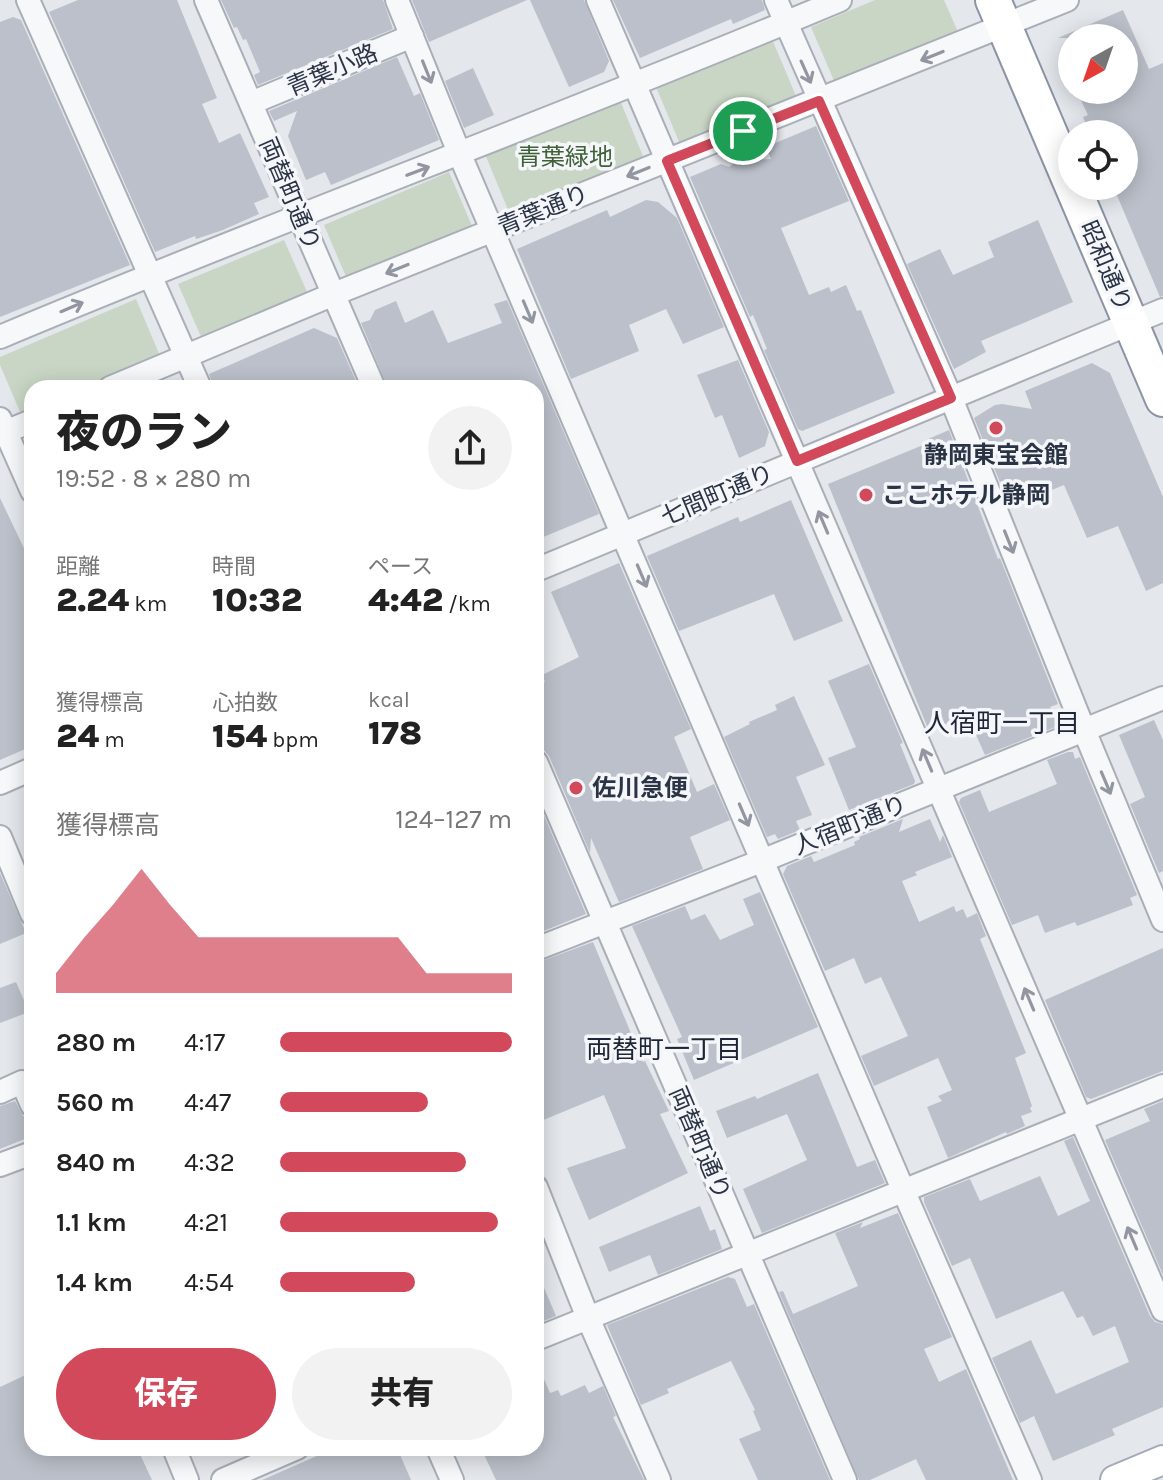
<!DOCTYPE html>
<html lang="ja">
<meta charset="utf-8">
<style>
:root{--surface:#fff;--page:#f2f2f2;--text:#222;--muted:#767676;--accent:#d1495b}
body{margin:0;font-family:Karla,"Noto Sans JP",sans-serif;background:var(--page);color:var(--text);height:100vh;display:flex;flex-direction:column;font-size:30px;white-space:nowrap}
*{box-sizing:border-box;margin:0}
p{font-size:26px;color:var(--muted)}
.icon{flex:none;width:44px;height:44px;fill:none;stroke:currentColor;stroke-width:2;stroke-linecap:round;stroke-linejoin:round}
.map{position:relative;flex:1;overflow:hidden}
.drawer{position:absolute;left:24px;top:380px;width:520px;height:1076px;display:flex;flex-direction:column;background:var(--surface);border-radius:24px;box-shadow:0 4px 20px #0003}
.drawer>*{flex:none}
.needle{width:52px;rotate:220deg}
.tools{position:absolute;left:1058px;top:24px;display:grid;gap:16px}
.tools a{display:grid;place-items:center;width:80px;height:80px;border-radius:50%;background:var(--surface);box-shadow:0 4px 20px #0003;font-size:40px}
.pin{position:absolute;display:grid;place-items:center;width:68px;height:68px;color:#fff;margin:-34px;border:4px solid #fff;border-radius:50%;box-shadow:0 2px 8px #0007}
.round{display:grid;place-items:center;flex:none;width:84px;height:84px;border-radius:42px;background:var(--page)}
.overview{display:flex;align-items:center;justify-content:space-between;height:136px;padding:0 32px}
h1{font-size:44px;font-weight:800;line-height:60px}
.figures{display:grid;grid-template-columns:repeat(3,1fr);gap:12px;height:136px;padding:8px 32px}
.figures div{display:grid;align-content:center}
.figures b{font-size:34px;font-weight:800}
.figures small{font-size:22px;font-weight:400}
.figures p{font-size:22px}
.chart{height:224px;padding:16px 32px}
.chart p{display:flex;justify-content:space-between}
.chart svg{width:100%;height:144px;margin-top:8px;fill:var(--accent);opacity:.7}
.button{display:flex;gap:16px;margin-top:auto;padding:16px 32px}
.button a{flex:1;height:92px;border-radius:48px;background:var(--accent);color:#fff;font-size:32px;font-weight:800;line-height:92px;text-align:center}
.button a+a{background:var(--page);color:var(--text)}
ul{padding:0 32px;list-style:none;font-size:26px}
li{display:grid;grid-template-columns:128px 96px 1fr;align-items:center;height:60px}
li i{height:20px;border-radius:10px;background:var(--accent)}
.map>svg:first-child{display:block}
.green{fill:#c9d6c5}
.building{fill:#bbc0ca}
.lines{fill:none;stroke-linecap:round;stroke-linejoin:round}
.minor-casing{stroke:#a9aeb7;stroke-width:26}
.major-casing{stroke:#a3abb8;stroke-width:32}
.highway-casing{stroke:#8b94a3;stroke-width:38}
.minor{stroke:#f7f8fa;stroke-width:22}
.major{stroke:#fff;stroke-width:28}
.highway{stroke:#fff;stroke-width:34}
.oneway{stroke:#9196a0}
.route-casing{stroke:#fff;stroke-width:16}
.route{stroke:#d1495b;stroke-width:10}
.poi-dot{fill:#d1495b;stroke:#f4f6f9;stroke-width:3}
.labels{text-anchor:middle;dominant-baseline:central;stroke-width:7;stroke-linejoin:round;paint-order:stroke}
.street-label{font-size:24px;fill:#2b3445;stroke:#f4f6f9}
.park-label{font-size:24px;fill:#3f6138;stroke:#f4f6f9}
.poi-label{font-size:24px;font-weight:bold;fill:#2b3445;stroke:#f4f6f9;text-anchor:start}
.neighbourhood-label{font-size:26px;fill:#1d2536;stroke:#f4f6f9}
</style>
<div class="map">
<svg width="1163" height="1480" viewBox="0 0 1163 1480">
<rect width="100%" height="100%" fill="#e4e7ec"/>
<!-- green -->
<g class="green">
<polygon points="875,0 944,0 958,32 835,83 811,27"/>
<polygon points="772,39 796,96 680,144 656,87"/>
<polygon points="619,98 645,161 511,217 485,154"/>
<polygon points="449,172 472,226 347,279 324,225"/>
<polygon points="284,240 308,294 202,339 178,284"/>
<polygon points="136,299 160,356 83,388 32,388 32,410 21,414 0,365 0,357"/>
</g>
<!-- building -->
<g class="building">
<polygon points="78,0 177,0 217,98 202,104 219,143 240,133 269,197 254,203 259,214 223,230 196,239 195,236 155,252 49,12"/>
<polygon points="221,0 383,0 393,29 258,85 254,75 260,72 246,39 243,40 237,27 234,28"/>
<polygon points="412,0 527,0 429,42"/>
<polygon points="530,0 584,0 609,61 604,72 569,87"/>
<polygon points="613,0 762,0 765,10 733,24 731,19 640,58"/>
<polygon points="1123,10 1149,69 1163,63 1163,296 1160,297 1113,186 1124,186 1124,134 1090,134 1083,117 1088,115 1076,90 1124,90 1124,38 1058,38"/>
<polygon points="13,17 21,20 130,265 0,317 0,22"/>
<polygon points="397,57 414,96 420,93 439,140 331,185 325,172 306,180 288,136 297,111 274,121 269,111"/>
<polygon points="473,68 494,115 464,128 445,81"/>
<polygon points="816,126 849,201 781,228 809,295 829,287 831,292 846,285 857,311 861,310 895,393 802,431 798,429 764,350 767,349 753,315 750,317 690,177 721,164 729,167 737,161 771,159 766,147"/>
<polygon points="646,200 658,202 677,218 724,327 683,344 666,309 629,325 639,351 571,379 517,249 607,210 610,217"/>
<polygon points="1038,220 1073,302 981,341 986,352 954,369 907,264 940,249 953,275 994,257 988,242"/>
<polygon points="507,300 599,514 536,540 536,388 388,388 361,323 370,320 375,310 396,301 405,323 433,310 448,343 502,323 494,304"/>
<polygon points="314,328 337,338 359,388 214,388 209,374"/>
<polygon points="738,360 769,432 765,446 739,458 722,415 715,418 697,375"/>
<polygon points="1092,363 1110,373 1163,497 1163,583 1146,591 1118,526 1087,538 1064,485 1010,507 974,418 995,405 1002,404 1032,409 1025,391"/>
<polygon points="949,430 998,559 1000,558 1058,704 1050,707 1058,726 985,755 967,715 929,731 828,484 928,443 926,440"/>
<polygon points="0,498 32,565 32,597 27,601 32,614 32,746 0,760"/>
<polygon points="791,500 843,621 794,641 774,594 679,631 647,556 738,517 740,522"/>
<polygon points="619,563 691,729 674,737 697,792 714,784 730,820 690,837 703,869 619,902 591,838 590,853 549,756 544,750 536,748 536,685 545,682 542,675 579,657 551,592"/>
<polygon points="869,664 903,743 900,744 915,781 914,784 849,810 828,758 856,747 828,681"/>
<polygon points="794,696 825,765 796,777 812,815 796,821 800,830 778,839 775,834 767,837 724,737 750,724 749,722 777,710 775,705"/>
<polygon points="1154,720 1163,740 1163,871 1159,873 1130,804 1145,797 1119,735"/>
<polygon points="1068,752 1073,752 1075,759 1080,757 1137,895 1130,898 1133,905 1077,926 1075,922 1045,933 1038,915 1012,925 959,802 961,798 980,790 989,812 1057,784 1047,760"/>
<polygon points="536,797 586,914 536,934"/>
<polygon points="903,819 899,832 930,819 940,842 943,835 952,857 915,872 917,875 902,881 919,922 954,906 956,912 963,909 967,918 977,913 986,936 980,939 1026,1053 1015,1058 1032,1106 1030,1108 1032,1112 1021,1116 1025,1126 1007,1134 1006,1132 948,1158 927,1107 942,1101 938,1096 952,1090 938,1058 874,1086 861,1056 908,1036 881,977 865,984 854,958 825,971 783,874 787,866 811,856 814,862 855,845 854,842 860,839 859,837"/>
<polygon points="0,873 26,933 0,944"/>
<polygon points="760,892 818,1027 694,1080 677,1039 682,1037 632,926 685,906 691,920 705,914 720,940 754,925 743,899"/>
<polygon points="593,942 643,1062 645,1061 669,1111 660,1114 688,1173 589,1220 567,1168 626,1148 604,1095 536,1123 536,963"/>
<polygon points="1163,948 1163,1071 1091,1099 1086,1097 1045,1000"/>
<polygon points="16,982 29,1012 0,1023 0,988"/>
<polygon points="818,1073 857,1167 875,1160 885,1183 762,1233 743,1189 807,1160 787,1114 727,1138 716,1111 755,1096 757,1099"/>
<polygon points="15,1101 23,1116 32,1119 32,1136 0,1149 0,1106"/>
<polygon points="1163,1101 1163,1275 1105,1140 1150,1121 1144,1109"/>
<polygon points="1073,1137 1150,1316 1155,1322 1163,1324 1163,1407 1112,1429 1115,1435 1053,1461 1034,1416 1020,1423 992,1358 1031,1340 1056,1394 1129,1362 1115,1326 1093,1336 1083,1316 1077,1318 1063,1291 996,1319 970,1258 952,1266 924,1202 924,1197 970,1179 980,1201 1040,1176 1058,1216 1090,1201 1064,1141"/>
<polygon points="700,1206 710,1231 715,1229 722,1249 658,1275 650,1255 609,1272 599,1247"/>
<polygon points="898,1213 952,1337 924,1349 939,1382 966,1369 1013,1480 926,1480 916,1459 870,1480 859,1480 779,1292 783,1291 793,1314 858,1286 835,1233 863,1222 860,1228"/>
<polygon points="536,1269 556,1316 536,1324"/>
<polygon points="728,1277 735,1279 747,1307 754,1304 830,1480 758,1480 739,1439 761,1430 753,1411 755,1410 731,1361 667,1389 669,1393 641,1405 607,1325"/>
<polygon points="536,1361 550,1393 558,1390 561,1396 585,1385 589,1393 603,1386 616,1416 613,1417 644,1480 496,1480 481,1448 536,1448"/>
<polygon points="32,1372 32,1448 137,1448 152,1480 0,1480 0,1387"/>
<polygon points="335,1448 397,1448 411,1480 262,1480"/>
</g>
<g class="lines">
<defs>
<g id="minor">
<polyline points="28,0 200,388"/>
<polyline points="206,0 374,388"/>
<polyline points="397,0 460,155 904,1192 1030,1480"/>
<polyline points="598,0 1163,1310"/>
<polyline points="776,0 951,398 1084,730 1163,920"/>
<polyline points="251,103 412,36"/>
<path d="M0,337C278,220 562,117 840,0"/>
<polyline points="110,388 334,294 1067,0"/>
<polyline points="0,419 32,491"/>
<polyline points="0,434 32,421"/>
<polyline points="536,570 1163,310"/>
<polyline points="536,762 845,1480"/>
<polyline points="0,783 32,769"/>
<polyline points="0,837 32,914"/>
<polyline points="536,949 764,860 1163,698"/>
<polyline points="0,1092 22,1082 32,1105"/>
<polyline points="0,1165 32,1153"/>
<polyline points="536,1187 588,1318 659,1480"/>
<polyline points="536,1339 1163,1086"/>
<polyline points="174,1448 187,1480"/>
<polyline points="438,1448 452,1480"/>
<polyline points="223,1480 297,1448"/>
</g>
<polyline id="major" points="1115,1480 1163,1460"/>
<polyline id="highway" points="993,0 1163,399"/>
</defs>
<!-- minor casing -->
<use href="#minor" class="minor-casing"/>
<!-- major casing -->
<use href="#major" class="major-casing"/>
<!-- highway casing -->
<use href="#highway" class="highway-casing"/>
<!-- minor -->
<use href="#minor" class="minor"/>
<!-- major -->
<use href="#major" class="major"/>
<!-- highway -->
<use href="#highway" class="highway"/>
</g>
<!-- one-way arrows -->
<defs><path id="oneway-shaft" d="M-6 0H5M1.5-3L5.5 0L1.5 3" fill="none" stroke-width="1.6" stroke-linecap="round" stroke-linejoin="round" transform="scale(2)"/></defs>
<g class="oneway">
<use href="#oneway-shaft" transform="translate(932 56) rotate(158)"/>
<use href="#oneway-shaft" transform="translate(427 72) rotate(68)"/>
<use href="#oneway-shaft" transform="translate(806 72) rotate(66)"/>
<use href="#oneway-shaft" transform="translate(418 171) rotate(-21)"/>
<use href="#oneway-shaft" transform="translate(638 172) rotate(158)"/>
<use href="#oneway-shaft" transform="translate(397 269) rotate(158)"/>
<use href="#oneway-shaft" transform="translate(72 307) rotate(-23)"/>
<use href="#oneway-shaft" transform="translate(528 312) rotate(67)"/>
<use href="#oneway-shaft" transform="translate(823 522) rotate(-113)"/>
<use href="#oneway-shaft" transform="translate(1009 542) rotate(68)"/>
<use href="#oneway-shaft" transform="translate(642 576) rotate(67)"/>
<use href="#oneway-shaft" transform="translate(927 760) rotate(-113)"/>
<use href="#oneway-shaft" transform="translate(1106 783) rotate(67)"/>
<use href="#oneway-shaft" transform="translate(744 815) rotate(67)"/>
<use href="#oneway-shaft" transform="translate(1029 999) rotate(-113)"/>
<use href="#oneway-shaft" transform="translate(1132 1238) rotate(-113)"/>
</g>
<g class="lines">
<defs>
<polygon id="route" points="819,101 951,398 797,461 667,161"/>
</defs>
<!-- route casing -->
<use href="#route" class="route-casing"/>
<!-- route -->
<use href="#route" class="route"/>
</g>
<!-- markers -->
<g class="poi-dot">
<circle cx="996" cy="428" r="8"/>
<circle cx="866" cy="495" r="8"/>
<circle cx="576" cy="788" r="8"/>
</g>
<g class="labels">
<!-- street labels -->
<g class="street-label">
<text transform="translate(332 70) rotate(-23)">青葉小路</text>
<text transform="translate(290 194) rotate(67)">両替町通り</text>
<text transform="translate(543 210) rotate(-22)">青葉通り</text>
<text transform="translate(1106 266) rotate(67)">昭和通り</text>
<text transform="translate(717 495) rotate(-23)">七間町通り</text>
<text transform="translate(850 825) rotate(-22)">人宿町通り</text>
<text transform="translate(700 1143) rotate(67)">両替町通り</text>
</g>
<!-- park labels -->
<g class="park-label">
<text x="565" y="157">青葉緑地</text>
</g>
<!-- poi labels -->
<g class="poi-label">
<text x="996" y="455" text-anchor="middle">静岡東宝会館</text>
<text x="882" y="495">ここホテル静岡</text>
<text x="592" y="788">佐川急便</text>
</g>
<!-- neighbourhood labels -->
<g class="neighbourhood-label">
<text x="1002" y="723">人宿町一丁目</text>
<text x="664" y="1049">両替町一丁目</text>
</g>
</g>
</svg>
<div class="tools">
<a><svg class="needle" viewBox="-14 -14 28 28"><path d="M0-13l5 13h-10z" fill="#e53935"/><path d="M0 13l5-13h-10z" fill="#767676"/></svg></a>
<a><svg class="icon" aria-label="locate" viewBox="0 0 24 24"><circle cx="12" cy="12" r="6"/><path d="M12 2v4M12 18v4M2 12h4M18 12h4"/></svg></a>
</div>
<div class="pin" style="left:743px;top:131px;background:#1e9e55"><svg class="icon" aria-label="arrive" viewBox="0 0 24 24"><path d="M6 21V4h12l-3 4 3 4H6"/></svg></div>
<section class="drawer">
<div class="overview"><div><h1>夜のラン</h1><p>19:52 · 8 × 280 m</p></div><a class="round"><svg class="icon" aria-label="share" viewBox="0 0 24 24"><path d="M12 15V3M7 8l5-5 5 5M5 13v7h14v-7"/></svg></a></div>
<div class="figures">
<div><p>距離</p><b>2.24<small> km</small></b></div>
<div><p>時間</p><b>10:32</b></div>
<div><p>ペース</p><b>4:42<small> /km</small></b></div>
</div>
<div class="figures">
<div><p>獲得標高</p><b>24<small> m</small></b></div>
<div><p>心拍数</p><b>154<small> bpm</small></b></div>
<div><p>kcal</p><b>178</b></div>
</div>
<div class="chart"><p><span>獲得標高</span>124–127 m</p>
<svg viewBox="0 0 160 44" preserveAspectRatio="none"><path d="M0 44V38L10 27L20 17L30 6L40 17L50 27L60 27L70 27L80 27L90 27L100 27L110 27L120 27L130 38L140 38L150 38L160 38V44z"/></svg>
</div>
<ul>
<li><b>280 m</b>4:17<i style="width:100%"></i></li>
<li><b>560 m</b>4:47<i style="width:64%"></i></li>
<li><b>840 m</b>4:32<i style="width:80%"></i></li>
<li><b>1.1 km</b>4:21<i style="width:94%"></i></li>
<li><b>1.4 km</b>4:54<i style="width:58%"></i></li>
</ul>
<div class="button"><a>保存</a><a>共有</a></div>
</section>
</div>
